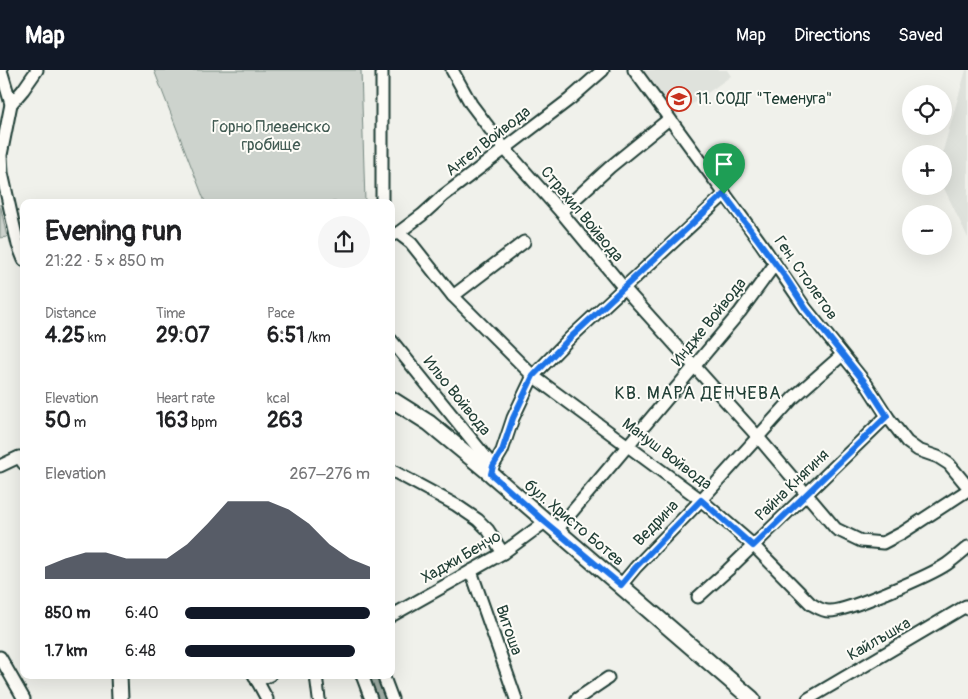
<!DOCTYPE html>
<meta charset="utf-8">
<style>
:root{--surface:#fff;--page:#f6f6f6;--text:#202124;--muted:#757577;--accent:#111827}
body{margin:0;font-family:Pangolin,sans-serif;background:var(--page);color:var(--text);height:100vh;display:flex;flex-direction:column;font-size:19px;white-space:nowrap}
*{box-sizing:border-box;margin:0}
p{font-size:16px;color:var(--muted)}
.icon{flex:none;width:28px;height:28px;fill:none;stroke:currentColor;stroke-width:2;stroke-linecap:round;stroke-linejoin:round}
.map{position:relative;flex:1;overflow:hidden}
.panel{position:absolute;left:20px;top:129px;width:375px;height:480px;display:flex;flex-direction:column;background:var(--surface);border-radius:10px;box-shadow:0 5px 20px #0002}
.panel>*{flex:none}
.tools{position:absolute;left:902px;top:15px;display:grid;gap:10px}
.tools a{display:grid;place-items:center;width:50px;height:50px;border-radius:50%;background:var(--surface);box-shadow:0 5px 20px #0002;font-size:25px}
.pin{position:absolute;display:grid;place-items:center;width:42px;height:42px;color:#fff;margin:-51px -21px;border-radius:50% 50% 50% 0;rotate:-45deg;box-shadow:0 0 5px #0007}
.pin .icon{rotate:45deg}
.round{display:grid;place-items:center;flex:none;width:52px;height:52px;border-radius:26px;background:var(--page)}
.headline{display:flex;align-items:center;justify-content:space-between;height:85px;padding:0 25px}
h1{font-size:28px;font-weight:700;line-height:38px}
.stats{display:grid;grid-template-columns:repeat(3,1fr);gap:8px;height:85px;padding:5px 25px}
.stats div{display:grid;align-content:center}
.stats b{font-size:21px;font-weight:700}
.stats small{font-size:14px;font-weight:400}
.stats p{font-size:14px}
.chart{height:140px;padding:10px 25px}
.chart p{display:flex;justify-content:space-between}
.chart svg{width:100%;height:90px;margin-top:5px;fill:var(--accent);opacity:.7}
ul{padding:0 25px;list-style:none;font-size:16px}
li{display:grid;grid-template-columns:80px 60px 1fr;align-items:center;height:38px}
li i{height:12px;border-radius:6px;background:var(--accent)}
header{display:flex;align-items:center;gap:30px;box-sizing:border-box;height:70px;padding:0 25px;background:var(--accent);color:#fff}
header strong{font-size:24px}
nav{display:flex;gap:28px;margin-inline-start:auto;font-size:18px}
.map>svg:first-child{display:block}
.built{fill:#dfe2dc}
.green{fill:#cdd3cd;stroke:#768880}
.lines{fill:none;stroke-linecap:round;stroke-linejoin:round}
.canal{stroke:#9faca4;stroke-width:10}
.minor-casing{stroke:#1f3d34;stroke-width:15}
.major-casing{stroke:#1f3d34;stroke-width:19}
.minor{stroke:#fdfcf7;stroke-width:11}
.major{stroke:#fdfcf7;stroke-width:15}
.route-casing{stroke:#fff;stroke-width:10}
.route{stroke:#1a73e8;stroke-width:6}
.labels{text-anchor:middle;dominant-baseline:central;stroke-width:4;stroke-linejoin:round;paint-order:stroke}
.poi-label{font-size:16px;fill:#1f3d34;stroke:#fdfcf7;text-anchor:start}
.park-label{font-size:16px;fill:#425b53;stroke:#fdfcf7}
.street-label{font-size:16px;fill:#1f3d34;stroke:#fdfcf7}
.neighbourhood-label{font-size:18px;letter-spacing:1px;fill:#1f3d34;stroke:#fdfcf7}
</style>
<header>
<strong>Map</strong>
<nav><a>Map</a><a>Directions</a><a>Saved</a></nav>
</header>
<div class="map">
<svg width="968" height="629" viewBox="0 0 968 629">
<rect width="100%" height="100%" fill="#f0f1eb"/>
<filter id="ink" filterUnits="userSpaceOnUse"><feTurbulence type="fractalNoise" baseFrequency=".02" numOctaves="2"/><feDisplacementMap in="SourceGraphic" scale="10" xChannelSelector="R" yChannelSelector="G"/><feConvolveMatrix kernelMatrix="1 2 1 2 8 2 1 2 1" color-interpolation-filters="sRGB"/></filter>
<g filter="url(#ink)">
<!-- built -->
<g class="built">
<polygon points="637,0 727,0 731,6 673,48"/>
<polygon points="966,0 968,0 968,168 943,116 944,84 942,84"/>
</g>
<!-- green -->
<g class="green">
<polygon points="154,0 361,0 365,132 205,132"/>
<polygon points="0,134 7,167 0,168"/>
</g>
<g class="lines">
<!-- canal -->
<polyline class="canal" points="374,605 384,629"/>
<defs>
<g id="minor">
<polyline points="1,0 11,34 1,85 2,103 18,175 24,190"/>
<polyline points="452,0 471,34 505,79 561,142 624,218 758,367 836,459 861,471 883,473 902,463 968,420"/>
<polyline points="634,0 760,172 806,239 867,315 887,346 907,372 918,380 938,387 949,394 968,417"/>
<polyline points="11,34 23,20 37,0"/>
<polyline points="382,132 382,0"/>
<polyline points="561,142 610,97 669,49"/>
<path d="M398,163L411,173L453,226L533,306L701,430L753,475L811,534C817,537 822,541 829,541C846,542 931,505 947,494C954,489 961,483 968,477"/>
<polyline points="392,165 398,163 422,145 443,126 570,29 603,0"/>
<polyline points="453,226 524,172"/>
<polyline points="391,270 493,396 491,402"/>
<polyline points="0,396 19,387 24,394"/>
<polyline points="493,396 502,381 513,348 533,306 570,268 725,124"/>
<polyline points="391,400 456,435 478,450 488,460 503,483"/>
<polyline points="556,461 740,242 775,194"/>
<polyline points="471,501 516,629"/>
<polyline points="621,515 636,497 701,430 793,328 842,285"/>
<polyline points="698,527 728,500 887,346"/>
<polyline points="391,546 503,483 545,452"/>
<polyline points="0,587 24,629"/>
<polyline points="254,605 267,629"/>
<polyline points="316,605 319,629"/>
<polyline points="362,605 371,629"/>
<polyline points="383,605 392,629"/>
<polyline points="257,611 270,605"/>
<polyline points="577,629 608,608"/>
<polyline points="808,629 966,536 968,539"/>
</g>
<g id="major">
<polyline points="391,329 429,353 491,404 752,629"/>
<polyline points="119,605 120,629"/>
</g>
</defs>
<!-- minor casing -->
<use href="#minor" class="minor-casing"/>
<!-- major casing -->
<use href="#major" class="major-casing"/>
<!-- minor -->
<use href="#minor" class="minor"/>
<!-- major -->
<use href="#major" class="major"/>
</g>
</g>
<g class="lines" filter="url(#ink)">
<defs>
<polygon id="route" points="724,124 786,208 806,239 867,315 887,346 753,476 701,430 636,497 621,515 545,452 491,404 493,396 502,381 513,348 533,306 570,268"/>
</defs>
<!-- route casing -->
<use href="#route" class="route-casing"/>
<!-- route -->
<use href="#route" class="route"/>
</g>
<!-- icons -->
<defs>
<symbol id="school-ring" viewBox="-11 -11 22 22"><circle r="9.5" fill="#fdfcf7" stroke="#c8321e" stroke-width="1.5"/><path d="M0-5L7-2L0 1L-7-2ZM-4 1L0 2.5L4 1V4Q0 6-4 4Z" fill="#c8321e"/></symbol>
</defs>
<g fill-rule="evenodd">
<use href="#school-ring" x="665" y="15" width="28" height="28"/>
</g>
<g class="labels">
<!-- poi labels -->
<g class="poi-label">
<text x="696" y="29">11. СОДГ "Теменуга"</text>
</g>
<!-- park labels -->
<g class="park-label">
<text x="271" y="57">Горно Плевенско<tspan x="271" dy="18">гробище</tspan></text>
</g>
<!-- street labels -->
<g class="street-label">
<text transform="translate(488 71) rotate(-38)">Ангел Войвода</text>
<text transform="translate(582 144) rotate(50)">Страхил Войвода</text>
<text transform="translate(806 208) rotate(55)">Ген. Столетов</text>
<text transform="translate(709 252) rotate(-51)">Индже Войвода</text>
<text transform="translate(457 326) rotate(51)">Ильо Войвода</text>
<text transform="translate(667 384) rotate(37)">Мануш Войвода</text>
<text transform="translate(792 415) rotate(-44)">Райна Княгиня</text>
<text transform="translate(574 453) rotate(40)">бул. Христо Ботев</text>
<text transform="translate(656 453) rotate(-46)">Ведрина</text>
<text transform="translate(461 487) rotate(-30)">Хаджи Бенчо</text>
<text transform="translate(509 560) rotate(71)">Витоша</text>
<text transform="translate(879 569) rotate(-30)">Кайлъшка</text>
</g>
<!-- neighbourhood labels -->
<g class="neighbourhood-label">
<text x="698" y="323">КВ. МАРА ДЕНЧЕВА</text>
</g>
</g>
</svg>
<div class="tools">
<a><svg class="icon" aria-label="locate" viewBox="0 0 24 24"><circle cx="12" cy="12" r="6"/><path d="M12 2v4M12 18v4M2 12h4M18 12h4"/></svg></a>
<a>+</a>
<a>−</a>
</div>
<div class="pin" style="left:724px;top:124px;background:#1e9e55"><svg class="icon" aria-label="arrive" viewBox="0 0 24 24"><path d="M6 21V4h12l-3 4 3 4H6"/></svg></div>
<section class="panel">
<div class="headline"><div><h1>Evening run</h1><p>21:22 · 5 × 850 m</p></div><a class="round"><svg class="icon" aria-label="share" viewBox="0 0 24 24"><path d="M12 15V3M7 8l5-5 5 5M5 13v7h14v-7"/></svg></a></div>
<div class="stats">
<div><p>Distance</p><b>4.25<small> km</small></b></div>
<div><p>Time</p><b>29:07</b></div>
<div><p>Pace</p><b>6:51<small> /km</small></b></div>
</div>
<div class="stats">
<div><p>Elevation</p><b>50<small> m</small></b></div>
<div><p>Heart rate</p><b>163<small> bpm</small></b></div>
<div><p>kcal</p><b>263</b></div>
</div>
<div class="chart"><p><span>Elevation</span>267–276 m</p>
<svg viewBox="0 0 160 44" preserveAspectRatio="none"><path d="M0 44V38L10 34L20 31L30 31L40 34L50 34L60 34L70 27L80 17L90 6L100 6L110 6L120 10L130 17L140 27L150 34L160 38V44z"/></svg>
</div>
<ul>
<li><b>850 m</b>6:40<i style="width:100%"></i></li>
<li><b>1.7 km</b>6:48<i style="width:92%"></i></li>
</ul>
</section>
</div>
